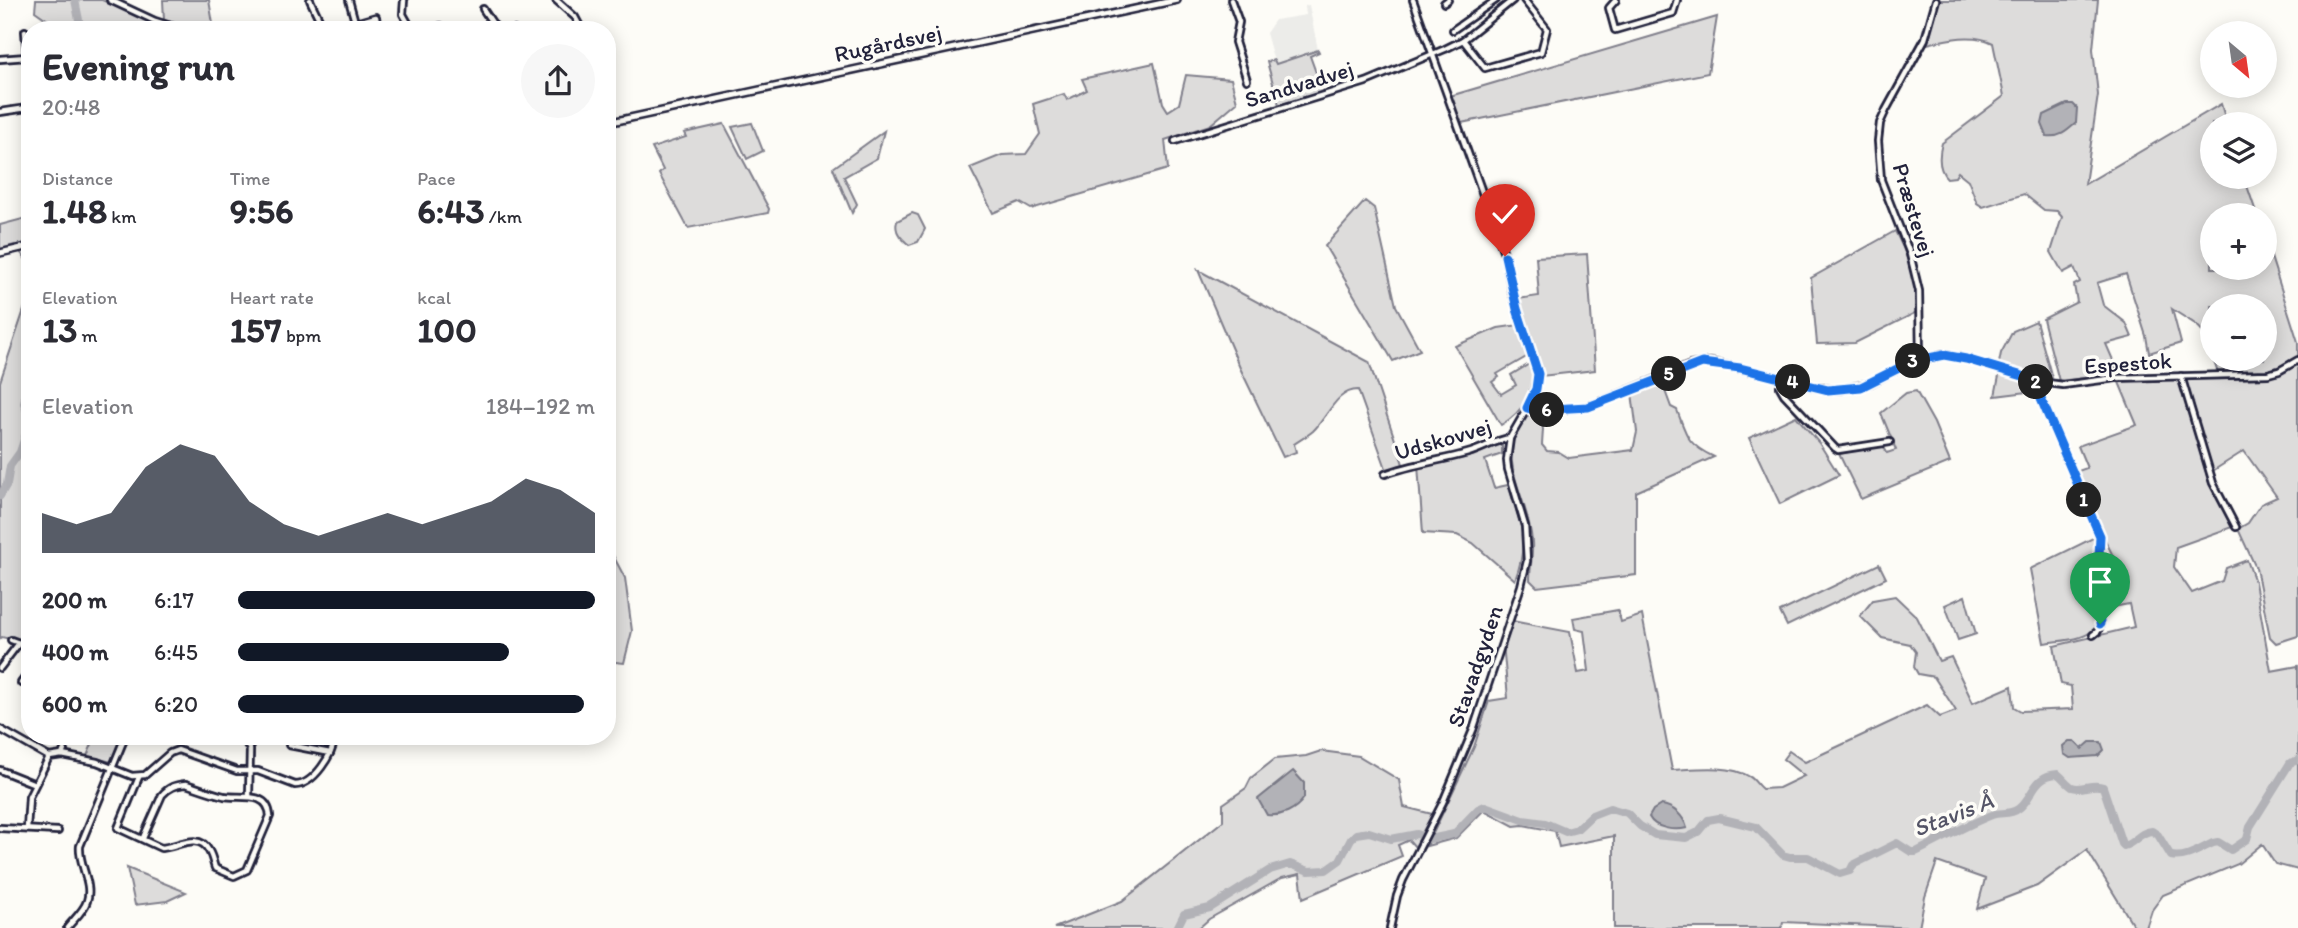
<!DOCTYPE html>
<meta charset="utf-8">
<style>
:root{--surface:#fff;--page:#f7f7f7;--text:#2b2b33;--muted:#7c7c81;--accent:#111827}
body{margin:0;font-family:Itim,sans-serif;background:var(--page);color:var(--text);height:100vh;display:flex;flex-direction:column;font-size:26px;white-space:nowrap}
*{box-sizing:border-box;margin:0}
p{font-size:23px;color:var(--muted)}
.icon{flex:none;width:38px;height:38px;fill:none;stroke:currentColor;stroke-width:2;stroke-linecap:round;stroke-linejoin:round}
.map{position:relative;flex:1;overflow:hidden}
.drawer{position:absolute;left:21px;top:21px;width:595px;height:724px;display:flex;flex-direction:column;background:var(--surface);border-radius:28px;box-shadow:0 4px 18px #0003}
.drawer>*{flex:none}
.needle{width:46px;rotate:151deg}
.buttons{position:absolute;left:2200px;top:21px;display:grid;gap:14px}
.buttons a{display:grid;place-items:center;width:77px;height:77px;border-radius:50%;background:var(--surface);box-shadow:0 4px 18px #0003;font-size:35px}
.pin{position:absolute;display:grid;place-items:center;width:60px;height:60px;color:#fff;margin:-72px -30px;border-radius:50% 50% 50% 0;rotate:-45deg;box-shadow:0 0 7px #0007}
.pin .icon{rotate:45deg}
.km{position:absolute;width:35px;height:35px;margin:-18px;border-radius:50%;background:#222;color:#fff;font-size:19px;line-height:35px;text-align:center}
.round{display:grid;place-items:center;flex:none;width:74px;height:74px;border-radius:37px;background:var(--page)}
.headline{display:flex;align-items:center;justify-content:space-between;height:119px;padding:0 21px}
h1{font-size:38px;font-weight:800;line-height:52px}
.metrics{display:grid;grid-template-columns:repeat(3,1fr);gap:10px;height:119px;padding:7px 21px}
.metrics div{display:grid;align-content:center}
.metrics b{font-size:35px;font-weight:800}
.metrics small{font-size:19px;font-weight:400}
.metrics p{font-size:19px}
.chart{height:196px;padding:14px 21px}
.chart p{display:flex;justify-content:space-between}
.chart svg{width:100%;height:126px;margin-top:7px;fill:var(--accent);opacity:.7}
ul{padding:0 21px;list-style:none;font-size:23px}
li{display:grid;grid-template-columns:112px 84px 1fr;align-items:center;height:52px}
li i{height:18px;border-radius:9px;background:var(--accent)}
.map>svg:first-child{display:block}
.built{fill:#ecece9}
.green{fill:#dddcdb;stroke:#807f8b;stroke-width:2}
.water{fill:#b2b2b7;stroke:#787885;stroke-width:2}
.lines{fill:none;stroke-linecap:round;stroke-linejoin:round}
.river{stroke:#b2b2b7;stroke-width:8}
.minor-casing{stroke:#22223b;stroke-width:10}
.major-casing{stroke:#22223b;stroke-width:10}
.minor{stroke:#fdfcf7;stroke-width:4.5}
.major{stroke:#fdfcf7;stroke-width:5}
.route-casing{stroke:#fff;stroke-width:14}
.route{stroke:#1a73e8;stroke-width:9}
.labels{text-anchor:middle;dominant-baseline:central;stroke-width:7;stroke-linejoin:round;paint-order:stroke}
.street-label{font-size:23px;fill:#22223b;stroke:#fdfcf7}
.water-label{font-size:24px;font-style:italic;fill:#545466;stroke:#fdfcf7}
</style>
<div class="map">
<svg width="2298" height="928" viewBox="0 0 2298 928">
<rect width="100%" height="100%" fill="#fdfcf7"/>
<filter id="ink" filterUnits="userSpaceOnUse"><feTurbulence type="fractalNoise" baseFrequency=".0143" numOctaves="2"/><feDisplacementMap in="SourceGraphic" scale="14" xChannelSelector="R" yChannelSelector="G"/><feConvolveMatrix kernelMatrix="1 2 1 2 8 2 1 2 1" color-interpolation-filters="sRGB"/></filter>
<g filter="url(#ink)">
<!-- built -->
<polygon class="built" points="1309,5 1318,50 1275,65 1266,33 1275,20 1306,15 1305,6"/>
<!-- green -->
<g class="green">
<polygon points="36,0 102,0 157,24 157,30 85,30 82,20 83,30 53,30 49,21 35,11"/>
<polygon points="163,0 209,0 214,30 196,29 164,20"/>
<path d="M1937,0H2098L2093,49L2098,95L2085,184L2221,104L2227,124H2212V177H2244L2257,215H2212V268H2264L2265,238L2298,342V357C2268,375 2252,373 2218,373L2213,359H2264V306H2212V354C2200,320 2199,328 2172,309L2181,343L2149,353L2146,336L2126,274L2097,283L2103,305L2126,323L2132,337L2106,344L2119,374L2059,381L2043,319L2077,302L2074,285L2080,282L2074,267L2063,273L2051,252L2062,217L2057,211L2044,210L2024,194L1983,207L1977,203L1968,180L1958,172L1955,177L1947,178C1938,169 1939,154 1942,143L2004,96L1993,43C1973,33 1948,39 1927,44Z"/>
<polygon points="1717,17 1708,73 1461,123 1450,96"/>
<polygon points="1318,50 1319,52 1310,56 1323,92 1279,105 1267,62 1274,60 1276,64"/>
<polygon points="1154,63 1163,103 1168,111 1179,104 1186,75 1231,79 1237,102 1210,125 1165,140 1168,169 1031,209 1019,202 993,213 970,168 1002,155 1026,154 1040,134 1033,104 1064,94 1067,100 1087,90 1082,79"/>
<polygon points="752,123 763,151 747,159 732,127"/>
<polygon points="724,124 769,209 768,213 688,228 659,174 663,170 652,148 686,137 684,133"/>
<polygon points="884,131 877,158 844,177 857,204 852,213 833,168"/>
<polygon points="1365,201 1374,208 1396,306 1420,350 1393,361 1325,246"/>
<path d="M912,213L918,215L925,229L918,242L909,245C901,238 894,232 897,221Z"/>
<polygon points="30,217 30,265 15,245 0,249 0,225"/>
<path d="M1895,231C1909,257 1917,282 1917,312L1855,343L1817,344L1811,278Z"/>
<polygon points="1587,254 1595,370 1541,376 1517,299 1539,296 1536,257"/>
<path d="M1198,270L1369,362L1403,464L1387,471L1358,390C1336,390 1328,417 1313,431C1307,436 1300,440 1294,444L1296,452L1283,457L1240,368Z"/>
<polygon points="30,292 30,644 2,637 0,639 0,382"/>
<polygon points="2036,321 2052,378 2048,382 1998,368 2001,353 2013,331"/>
<path d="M1519,325L1528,356L1497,374L1499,377L1492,382L1501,394L1516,385L1511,375L1531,363C1540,387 1522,413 1501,425L1455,346L1498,328Z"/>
<path d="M2298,362V636L2276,643L2270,637L2256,568L2238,529L2248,523L2261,504L2277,497L2244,451L2211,472L2183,381L2188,377C2217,377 2251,381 2278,373C2285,371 2292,366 2298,362Z"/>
<polygon points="2000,371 2035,384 2036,391 1995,396"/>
<path d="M2179,377L2209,483L2232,527L2176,547L2174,567L2192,593L2222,581L2226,568L2247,560L2255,582L2271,671L2298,666V870L2275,864L2262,844L2238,864L2163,895L2152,910L2146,928H2135L2087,850L2037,886L1977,909L1985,879L1937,862L1925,897L1919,928L1783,922L1782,928H1614V836L1559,847L1555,831L1523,825L1514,826L1484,810L1456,838L1427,846L1474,747L1489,701L1508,698L1503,643L1512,621L1570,632L1578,673L1589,671L1584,631L1575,629L1573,618L1618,610L1621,622L1642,615L1672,770C1695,769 1729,764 1750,777C1754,779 1758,786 1762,789L1779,788L1804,776L1783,759L1789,751L1805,762L1927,705L1940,717L1956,711L1934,677L1918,674L1914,667L1916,652L1910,644L1882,638L1860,616L1873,600L1895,596L1917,617L1939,661L1951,657L1973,703L2012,686L2014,707L2021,711L2073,709L2071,686L2061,684L2054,646L2134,627L2129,604L2103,609L2101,569L2117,564L2072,473L2087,468L2078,446L2137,425L2118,380Z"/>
<path d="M1661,380L1671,407L1677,410C1687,437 1687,444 1714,457L1636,492V575L1537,587L1530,580C1530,567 1533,554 1532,542C1529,494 1490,457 1528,412L1539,414L1543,429L1542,445L1547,451L1559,452L1569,458L1633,450L1637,432L1632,393Z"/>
<polygon points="1916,391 1934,423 1950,462 1861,499 1839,454 1883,445 1887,453 1896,450 1881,413 1906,393"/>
<polygon points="1796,416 1819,443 1839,475 1780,504 1749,438"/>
<path d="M1502,441V454L1485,460L1494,488L1508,485C1521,524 1530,540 1515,580L1473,543L1457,535L1423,533L1418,465L1463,458Z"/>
<path d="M2097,536L2100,543L2099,624C2088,641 2062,640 2044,643L2030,569Z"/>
<polygon points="607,544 625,578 632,631 624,663 607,661"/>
<polygon points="1879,564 1886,578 1787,626 1780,612"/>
<polygon points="1965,596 1976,634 1958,640 1945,605"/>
<polygon points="95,737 123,737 112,762 87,756"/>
<polygon points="1321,751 1359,756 1399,780 1404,807 1432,814 1415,847 1409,840 1398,845 1402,856 1303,898 1300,874 1282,878 1209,919 1199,928 1054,928 1122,901 1223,821 1223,804 1246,788 1251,778 1275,759 1306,756"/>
<polygon points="127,868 186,892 167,901 135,905"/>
</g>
<!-- water -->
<g class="water">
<path d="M2067,104H2073L2077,108L2076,123C2067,131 2060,138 2047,136L2042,124L2044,115Z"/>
<polygon points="2069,741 2074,741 2082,749 2090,742 2101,742 2104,750 2098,756 2070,758 2064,754 2063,746"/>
<path d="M1293,771L1304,783V798C1296,810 1281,817 1267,815L1258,799Z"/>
<path d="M1661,805C1674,806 1684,817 1687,828C1675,831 1655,829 1649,817L1653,810Z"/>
</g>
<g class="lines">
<!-- river -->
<g class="river">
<polyline points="75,0 81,30"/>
<polyline points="0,496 7,484 10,466 20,452 27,431 28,414 24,403 30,377"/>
<path d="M1177,928L1184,914L1210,908L1270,870L1290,864L1309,871L1326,870L1340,860L1351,839L1356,834L1369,832L1391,839L1417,834L1430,839L1454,834L1478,809L1485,806L1523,820L1545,823L1566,832L1577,829L1592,815L1610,808L1627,813L1640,826L1655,835L1686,838L1698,832L1708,820L1719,818L1756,827L1783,855L1790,857H1808L1840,874L1850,871L1853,865L1897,843L1911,852H1916C1941,840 1966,825 1992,815C2001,812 2010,815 2018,809C2034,798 2032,775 2058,774C2063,778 2067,784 2072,787C2083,791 2092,782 2103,787L2122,844L2124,846C2135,843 2139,832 2152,831L2158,835L2171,856C2186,859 2200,849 2213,843L2218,842L2231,850L2247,839L2250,827L2290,763L2298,760"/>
</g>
<defs>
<g id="minor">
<polyline points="110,0 155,21 183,30"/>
<polyline points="310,0 321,23 321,30"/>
<polyline points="349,0 355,22"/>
<polyline points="404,0 403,14 412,30"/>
<polyline points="556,0 575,17 582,30"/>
<polyline points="1231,0 1239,22 1235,42 1247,80"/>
<polyline points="1616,0 1609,8 1615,30 1673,13 1677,0"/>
<polyline points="1444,3 1448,0"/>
<polyline points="483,9 497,30"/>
<polyline points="331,30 376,17 378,30"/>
<polyline points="403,30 409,26"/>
<polyline points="431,30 441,26 445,30"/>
<polyline points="513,30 514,30"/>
<polyline points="1453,30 1496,0"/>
<polyline points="1463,40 1485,68 1541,52 1547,29 1524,0"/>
<polyline points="0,59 27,57 25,31"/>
<polyline points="607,99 608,101"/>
<polyline points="0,112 27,108"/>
<polyline points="1175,141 1366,82 1445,49 1463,40 1513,0"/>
<polyline points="1920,359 1919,291 1910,254 1881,180 1878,141 1880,123 1886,110 1925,39 1936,0"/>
<polyline points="2181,376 2213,483 2236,527"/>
<polyline points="1780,378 1780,387 1784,394 1835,448 1838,450 1890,442"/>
<polyline points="2036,380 2038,392 2100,536 2098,578 2100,624 2098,631 2093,635"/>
<polyline points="1527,408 1538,411 1588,407 1691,365 1710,362 1761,373 1813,387 1839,390 1871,383 1913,361 1944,355 1966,359 2048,383 2063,385 2116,378 2268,374 2279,371 2298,360"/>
<path d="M1385,474C1413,464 1440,461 1468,453C1483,449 1495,440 1510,438"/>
<polyline points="11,640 30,647"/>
<polyline points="0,668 19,643"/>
<polyline points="21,683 30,671"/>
<path d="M0,729L49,757L62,755L97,762L132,776L145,775L170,753L178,750L237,771H258L295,785C314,785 333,754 335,737"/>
<polyline points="243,737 250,750 249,796"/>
<polyline points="289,745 330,753"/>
<polyline points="62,755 69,737"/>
<polyline points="0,770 35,784"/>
<path d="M139,777L118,828L161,848C176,848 199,831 209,851C212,856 213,862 215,868L234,876L247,870L270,816C268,790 240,799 224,796C211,793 198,788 186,784C175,785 169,787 162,795L143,838"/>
<polyline points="0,828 58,831"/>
<polyline points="27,829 29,797 49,757"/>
<path d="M67,928C73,920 84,911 87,901C93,883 78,864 80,846L125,737"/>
<polyline points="1390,928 1397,896 1403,880 1443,802 1473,730 1521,586 1527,561 1525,526 1508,469 1507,460 1510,438 1532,400 1538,374 1512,292 1505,256 1413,0"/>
</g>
<g id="major">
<polyline points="607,123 1177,0"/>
<polyline points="0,253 30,246"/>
</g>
</defs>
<!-- minor casing -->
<use href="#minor" class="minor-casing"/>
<!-- major casing -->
<use href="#major" class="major-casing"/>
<!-- minor -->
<use href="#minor" class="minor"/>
<!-- major -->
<use href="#major" class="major"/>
</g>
</g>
<g class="lines" filter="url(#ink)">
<defs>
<polyline id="route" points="1505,256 1517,309 1538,374 1536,389 1527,408 1534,410 1588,407 1702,363 1740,368 1828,390 1861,387 1913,361 1944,355 1966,359 2036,380 2038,392 2100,536 2098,578 2100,624"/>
</defs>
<!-- route casing -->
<use href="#route" class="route-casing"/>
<!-- route -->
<use href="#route" class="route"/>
</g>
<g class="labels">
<!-- street labels -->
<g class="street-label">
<text transform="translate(888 43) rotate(-12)">Rugårdsvej</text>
<text transform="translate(1299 84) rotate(-17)">Sandvadvej</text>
<text transform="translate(1914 210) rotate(73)">Præstevej</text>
<text transform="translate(2128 363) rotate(-4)">Espestok</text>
<text transform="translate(1443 439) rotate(-16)">Udskovvej</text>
<text transform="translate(1475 666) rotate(-71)">Stavadgyden</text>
</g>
<!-- water labels -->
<g class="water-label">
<text transform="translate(1953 814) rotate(-21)">Stavis Å</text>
</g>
</g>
</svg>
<div class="buttons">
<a><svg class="needle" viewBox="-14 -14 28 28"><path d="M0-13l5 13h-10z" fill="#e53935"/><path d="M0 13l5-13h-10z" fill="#7c7c81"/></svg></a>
<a><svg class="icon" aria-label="layers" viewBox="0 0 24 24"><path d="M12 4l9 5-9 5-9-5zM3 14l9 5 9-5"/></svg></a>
<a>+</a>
<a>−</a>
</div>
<div class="pin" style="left:2100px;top:624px;background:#1e9e55"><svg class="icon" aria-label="arrive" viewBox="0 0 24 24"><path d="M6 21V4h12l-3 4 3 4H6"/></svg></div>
<div class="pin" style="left:1505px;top:256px;background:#d93025"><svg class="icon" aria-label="check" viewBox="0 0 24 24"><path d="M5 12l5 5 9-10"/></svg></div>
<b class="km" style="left:2084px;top:500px">1</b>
<b class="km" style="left:2036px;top:382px">2</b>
<b class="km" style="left:1913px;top:361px">3</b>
<b class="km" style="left:1793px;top:382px">4</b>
<b class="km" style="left:1669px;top:374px">5</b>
<b class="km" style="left:1547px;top:410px">6</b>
<section class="drawer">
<div class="headline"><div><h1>Evening run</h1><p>20:48</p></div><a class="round"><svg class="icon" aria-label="share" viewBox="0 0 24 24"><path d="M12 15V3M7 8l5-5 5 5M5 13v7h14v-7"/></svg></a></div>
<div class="metrics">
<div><p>Distance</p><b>1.48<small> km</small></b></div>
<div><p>Time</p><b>9:56</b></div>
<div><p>Pace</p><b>6:43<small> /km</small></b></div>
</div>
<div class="metrics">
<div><p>Elevation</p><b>13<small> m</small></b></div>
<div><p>Heart rate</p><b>157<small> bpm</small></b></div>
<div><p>kcal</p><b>100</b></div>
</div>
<div class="chart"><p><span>Elevation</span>184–192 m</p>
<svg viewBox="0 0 160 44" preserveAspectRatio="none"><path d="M0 44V30L10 34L20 30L30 14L40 6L50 10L60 26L70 34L80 38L90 34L100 30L110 34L120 30L130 26L140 18L150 22L160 30V44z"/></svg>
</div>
<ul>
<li><b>200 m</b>6:17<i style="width:100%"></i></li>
<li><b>400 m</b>6:45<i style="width:76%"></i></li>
<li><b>600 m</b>6:20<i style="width:97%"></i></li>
</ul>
</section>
</div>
